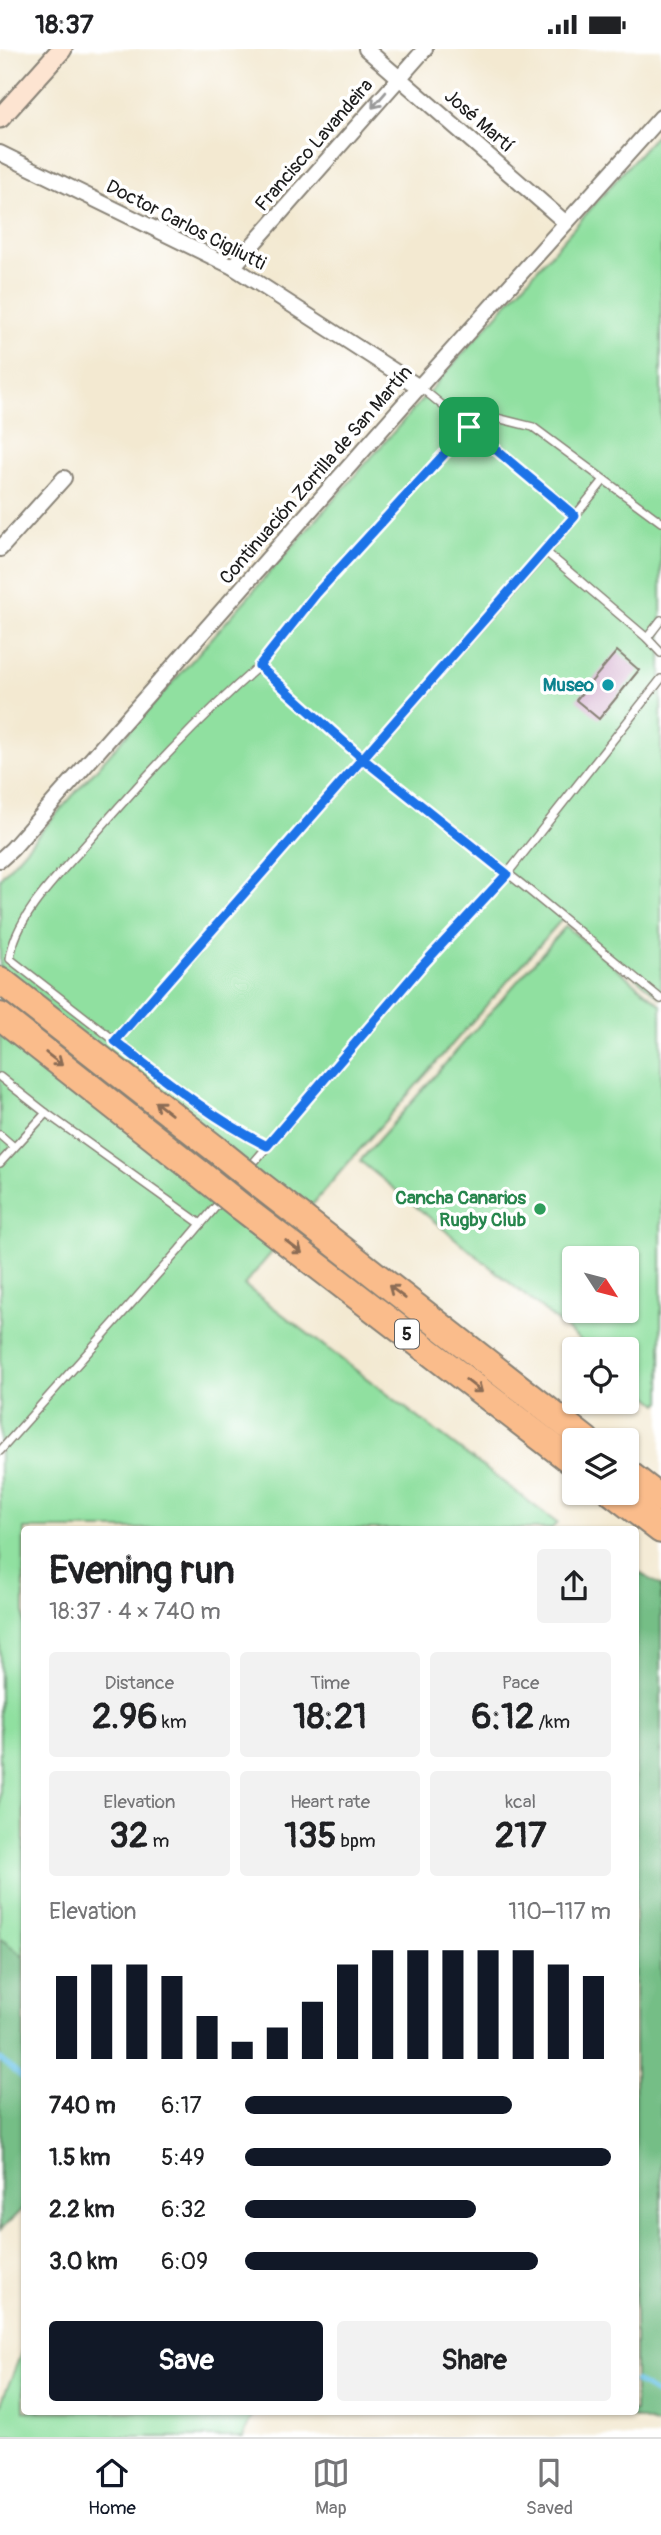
<!DOCTYPE html>
<meta charset="utf-8">
<style>
:root{--surface:#fff;--page:#f2f2f2;--text:#202124;--muted:#757577;--line:#e0e0e0;--accent:#111827}
body{margin:0;font-family:Pangolin,sans-serif;background:var(--page);color:var(--text);height:100vh;display:flex;flex-direction:column;font-size:26px;white-space:nowrap}
*{box-sizing:border-box;margin:0}
p{font-size:23px;color:var(--muted)}
.icon{flex:none;width:38px;height:38px;fill:none;stroke:currentColor;stroke-width:2;stroke-linecap:round;stroke-linejoin:round}
.map{position:relative;flex:1;overflow:hidden}
.sheet{position:absolute;left:21px;top:1477px;width:618px;height:889px;display:flex;flex-direction:column;background:var(--surface);border-radius:7px;box-shadow:0 2px 5px #0004}
.sheet>*{flex:none}
.needle{width:46px;rotate:126deg}
.fabs{position:absolute;left:562px;top:1197px;display:grid;gap:14px}
.fabs a{display:grid;place-items:center;width:77px;height:77px;border-radius:7px;background:var(--surface);box-shadow:0 2px 5px #0004;font-size:35px}
.pin{position:absolute;display:grid;place-items:center;width:60px;height:60px;color:#fff;margin:-30px;border-radius:14px;box-shadow:0 4px 10px #0006}
.round{display:grid;place-items:center;flex:none;width:74px;height:74px;border-radius:7px;background:var(--page)}
.headline{display:flex;align-items:center;justify-content:space-between;height:119px;padding:0 28px}
h1{font-size:38px;font-weight:800;line-height:52px}
.stats{display:grid;grid-template-columns:repeat(3,1fr);gap:10px;height:119px;padding:7px 28px}
.stats div{display:grid;align-content:center;border-radius:7px;background:var(--page);text-align:center}
.stats b{font-size:35px;font-weight:800}
.stats small{font-size:19px;font-weight:400}
.stats p{font-size:19px}
.chart{height:196px;padding:14px 28px}
.chart p{display:flex;justify-content:space-between}
.chart svg{width:100%;height:126px;margin-top:7px;stroke:var(--accent);stroke-width:6}
.button{display:flex;gap:14px;margin-top:auto;padding:14px 28px}
.button a{flex:1;height:80px;border-radius:7px;background:var(--accent);color:#fff;font-size:28px;font-weight:800;line-height:80px;text-align:center}
.button a+a{background:var(--page);color:var(--text)}
ul{padding:0 28px;list-style:none;font-size:23px}
li{display:grid;grid-template-columns:112px 84px 1fr;align-items:center;height:52px}
li i{height:18px;border-radius:9px;background:var(--accent)}
.status{display:flex;justify-content:space-between;align-items:center;height:49px;padding:0 35px;background:var(--surface);direction:ltr}
.status svg{height:19px;fill:currentColor}
.tab-bar{display:flex;justify-content:space-around;align-items:center;height:98px;border-top:2px solid var(--line);background:var(--surface);font-size:19px;color:var(--muted)}
.tab-bar a{display:grid;justify-items:center;gap:4px}
.tab-bar .on{color:var(--accent)}
.map>svg:first-child{display:block}
.green{fill:#90e0a0;stroke:#567e5e;stroke-width:2;fill-rule:evenodd}
.forest{fill:#74be86;stroke:#486d51;stroke-width:2}
.lines{fill:none;stroke-linecap:round;stroke-linejoin:round}
.stream{stroke:#6ac3e8;stroke-width:5}
.building{fill:#c99cc3}
.lane-casing{stroke:#888276;stroke-width:10}
.street-casing{stroke:#888276;stroke-width:18}
.secondary-casing{stroke:#888276;stroke-width:23}
.highway-casing{stroke:#888276;stroke-width:30}
.lane{stroke:#fff;stroke-width:7}
.street{stroke:#fff;stroke-width:14}
.secondary{stroke:#fde4d1;stroke-width:19}
.highway{stroke:#fabc8b;stroke-width:26}
.highway-bridge-casing{stroke:#888276;stroke-width:30;stroke-linecap:butt}
.highway-bridge{stroke:#fabc8b;stroke-width:26}
.oneway{stroke:#999}
.oneway2{stroke:#8b6c54}
.route-casing{stroke:#fff;stroke-width:14}
.route{stroke:#1a73e8;stroke-width:9}
.culture-dot{fill:#0f9aa8;stroke:#fff;stroke-width:2.5}
.leisure-dot{fill:#2e9e5b;stroke:#fff;stroke-width:2.5}
.labels{text-anchor:middle;dominant-baseline:central;stroke-width:7;stroke-linejoin:round;paint-order:stroke}
.shield{fill:#fff;stroke:#606060;stroke-width:2}
.shield-label{font-size:18px;font-weight:bold;fill:#1c1c1c}
.street-label{font-size:19px;fill:#1c1c1c;stroke:#fff}
.culture-label{font-size:19px;font-weight:bold;fill:#0d838f;stroke:#fff;text-anchor:end}
.leisure-label{font-size:19px;font-weight:bold;fill:#27864d;stroke:#fff;text-anchor:end}
</style>
<div class="status"><b>18:37</b><svg viewBox="0 0 49 12"><path d="M0 12V9h3v3zM5 12V6h3v6zM10 12V3h3v9zM15 12V0h3v12zM26 1h20v11H26zM47 4h2v5h-2z"/></svg></div>
<div class="map">
<svg width="661" height="2388" viewBox="0 0 661 2388">
<rect width="100%" height="100%" fill="#fff"/>
<filter id="ink" filterUnits="userSpaceOnUse"><feTurbulence type="fractalNoise" baseFrequency=".0143" numOctaves="2"/><feDisplacementMap in="SourceGraphic" scale="14" xChannelSelector="R" yChannelSelector="G"/><feConvolveMatrix kernelMatrix="1 2 1 2 8 2 1 2 1" color-interpolation-filters="sRGB"/></filter>
<filter id="wash" filterUnits="userSpaceOnUse"><feTurbulence type="fractalNoise" baseFrequency=".00686" numOctaves="4" result="noise"/><feDisplacementMap in="SourceGraphic" scale="28" xChannelSelector="R" yChannelSelector="G"/><feGaussianBlur stdDeviation="1.57" result="paint"/><feColorMatrix in="noise" values="0 0 0 0 0 0 0 0 0 0 0 0 0 0 0 0 0 1.4 0 .05"/><feComposite in="paint" operator="in"/></filter>
<g filter="url(#wash)">
<rect width="100%" height="100%" fill="#f3e9d1"/>
<!-- green -->
<g class="green">
<polygon points="661,80 661,949 563,869 341,1122 244,1236 557,1474 551,1480 24,1480 24,1908 0,1889 0,829"/>
<path d="M566,877L661,956V1352L658,1355L627,1329L626,1300H591L360,1112ZM626,1209V1262H574V1209Z"/>
<polygon points="24,2297 24,2362 254,2363 243,2388 0,2388 0,2357"/>
</g>
<!-- forest -->
<g class="forest">
<polygon points="635,1521 661,1537 661,2377 617,2363 635,2362"/>
<polygon points="0,1889 24,1908 24,2158 0,2182"/>
</g>
<g class="lines">
<!-- stream -->
<g class="stream">
<polyline points="0,2010 24,2030"/>
<polyline points="635,2332 661,2348"/>
</g>
</g>
<g id="blocks">
<!-- building -->
<polygon class="building" points="617,602 639,621 599,670 576,651"/>
</g>
</g>
<g filter="url(#ink)">
<use href="#blocks" fill-opacity="0" stroke="#888276" stroke-width="2"/>
<g class="lines">
<defs>
<g id="lane">
<polyline points="420,338 469,378 316,545 259,617 363,710 525,838 661,950"/>
<polyline points="469,378 497,369 533,378 661,473"/>
<polyline points="469,378 575,467"/>
<polyline points="546,503 647,589 661,604"/>
<polyline points="647,589 661,571"/>
<path d="M259,617C197,671 142,731 88,793C60,825 15,867 10,910L195,1054L245,1086L267,1097"/>
<polyline points="115,992 546,503 604,431"/>
<polyline points="0,1028 46,1064 201,1175"/>
<polyline points="0,1086 14,1098"/>
<polyline points="0,1114 46,1064"/>
<polyline points="249,1119 419,920 507,825 661,630"/>
<polyline points="0,1402 179,1201 241,1128"/>
</g>
<g id="street">
<polyline points="366,0 566,174"/>
<polyline points="0,104 233,218 419,338"/>
<polyline points="233,218 425,0"/>
<polyline points="0,500 64,429"/>
<polyline points="0,811 12,800 419,338 661,68"/>
</g>
<polyline id="secondary" points="0,69 62,0"/>
<g id="highway">
<polyline points="0,931 217,1101"/>
<polyline points="0,967 199,1124"/>
<polyline points="259,1135 586,1391"/>
<polyline points="240,1157 574,1414"/>
<polyline points="626,1423 661,1450"/>
<polyline points="613,1444 661,1481"/>
</g>
</defs>
<!-- lane casing -->
<use href="#lane" class="lane-casing"/>
<!-- street casing -->
<use href="#street" class="street-casing"/>
<!-- secondary casing -->
<use href="#secondary" class="secondary-casing"/>
<!-- highway casing -->
<use href="#highway" class="highway-casing"/>
<!-- lane -->
<use href="#lane" class="lane"/>
<!-- street -->
<use href="#street" class="street"/>
<!-- secondary -->
<use href="#secondary" class="secondary"/>
<!-- highway -->
<use href="#highway" class="highway"/>
<defs>
<g id="highway-bridge">
<polyline points="217,1101 259,1135"/>
<polyline points="199,1124 240,1157"/>
</g>
</defs>
<!-- highway-bridge casing -->
<use href="#highway-bridge" class="highway-bridge-casing"/>
<!-- highway-bridge -->
<use href="#highway-bridge" class="highway-bridge"/>
</g>
<!-- one-way arrows -->
<defs><path id="oneway-shaft" d="M-6 0H5M1.5-3L5.5 0L1.5 3" fill="none" stroke-width="1.6" stroke-linecap="round" stroke-linejoin="round" transform="scale(1.75)"/></defs>
<use class="oneway" href="#oneway-shaft" transform="translate(379 51) rotate(131)"/>
<g class="oneway2">
<use href="#oneway-shaft" transform="translate(54 1010) rotate(38)"/>
<use href="#oneway-shaft" transform="translate(163 1059) rotate(-142)"/>
<use href="#oneway-shaft" transform="translate(294 1198) rotate(38)"/>
<use href="#oneway-shaft" transform="translate(397 1243) rotate(-142)"/>
<use href="#oneway-shaft" transform="translate(474 1337) rotate(38)"/>
</g>
</g>
<g class="lines" filter="url(#ink)">
<defs>
<path id="route" d="M469,378L316,545L259,617L363,710L507,825L419,920L267,1097C212,1069 164,1030 115,992L575,467L469,378"/>
</defs>
<!-- route casing -->
<use href="#route" class="route-casing"/>
<!-- route -->
<use href="#route" class="route"/>
</g>
<!-- markers -->
<circle class="culture-dot" cx="608" cy="636" r="7"/>
<circle class="leisure-dot" cx="540" cy="1160" r="7"/>
<g class="labels">
<!-- shield labels -->
<rect class="shield" x="395" y="1270.5" width="24" height="29" rx="5"/>
<g class="shield-label">
<text x="407" y="1285">5</text>
</g>
<!-- street labels -->
<g class="street-label">
<text transform="translate(479 72) rotate(41)">José Martí</text>
<text transform="translate(314 96) rotate(-49)">Francisco Lavandeira</text>
<text transform="translate(186 176) rotate(27)">Doctor Carlos Cigliutti</text>
<text transform="translate(316 426) rotate(-49)">Continuación Zorrilla de San Martín</text>
</g>
<!-- culture labels -->
<g class="culture-label">
<text x="594" y="636">Museo</text>
</g>
<!-- leisure labels -->
<g class="leisure-label">
<text x="526" y="1149">Cancha Canarios<tspan x="526" dy="22">Rugby Club</tspan></text>
</g>
</g>
</svg>
<div class="fabs">
<a><svg class="needle" viewBox="-14 -14 28 28"><path d="M0-13l5 13h-10z" fill="#e53935"/><path d="M0 13l5-13h-10z" fill="#757577"/></svg></a>
<a><svg class="icon" aria-label="locate" viewBox="0 0 24 24"><circle cx="12" cy="12" r="6"/><path d="M12 2v4M12 18v4M2 12h4M18 12h4"/></svg></a>
<a><svg class="icon" aria-label="layers" viewBox="0 0 24 24"><path d="M12 4l9 5-9 5-9-5zM3 14l9 5 9-5"/></svg></a>
</div>
<div class="pin" style="left:469px;top:378px;background:#1e9e55"><svg class="icon" aria-label="arrive" viewBox="0 0 24 24"><path d="M6 21V4h12l-3 4 3 4H6"/></svg></div>
<section class="sheet">
<div class="headline"><div><h1>Evening run</h1><p>18:37 · 4 × 740 m</p></div><a class="round"><svg class="icon" aria-label="share" viewBox="0 0 24 24"><path d="M12 15V3M7 8l5-5 5 5M5 13v7h14v-7"/></svg></a></div>
<div class="stats">
<div><p>Distance</p><b>2.96<small> km</small></b></div>
<div><p>Time</p><b>18:21</b></div>
<div><p>Pace</p><b>6:12<small> /km</small></b></div>
</div>
<div class="stats">
<div><p>Elevation</p><b>32<small> m</small></b></div>
<div><p>Heart rate</p><b>135<small> bpm</small></b></div>
<div><p>kcal</p><b>217</b></div>
</div>
<div class="chart"><p><span>Elevation</span>110–117 m</p>
<svg viewBox="0 0 160 44" preserveAspectRatio="none"><path d="M5 44V15M15 44V11M25 44V11M35 44V15M45 44V29M55 44V38M65 44V33M75 44V24M85 44V11M95 44V6M105 44V6M115 44V6M125 44V6M135 44V6M145 44V11M155 44V15"/></svg>
</div>
<ul>
<li><b>740 m</b>6:17<i style="width:73%"></i></li>
<li><b>1.5 km</b>5:49<i style="width:100%"></i></li>
<li><b>2.2 km</b>6:32<i style="width:63%"></i></li>
<li><b>3.0 km</b>6:09<i style="width:80%"></i></li>
</ul>
<div class="button"><a>Save</a><a>Share</a></div>
</section>
</div>
<nav class="tab-bar">
<a class="on"><svg class="icon" aria-label="home" viewBox="0 0 24 24"><path d="M3 11l9-7 9 7M6 9v11h12V9"/></svg>Home</a>
<a><svg class="icon" aria-label="map" viewBox="0 0 24 24"><path d="M3 6l6-2 6 2 6-2v14l-6 2-6-2-6 2zM9 4v14M15 6v14"/></svg>Map</a>
<a><svg class="icon" aria-label="saved" viewBox="0 0 24 24"><path d="M7 4h10v16l-5-4-5 4z"/></svg>Saved</a>
</nav>
